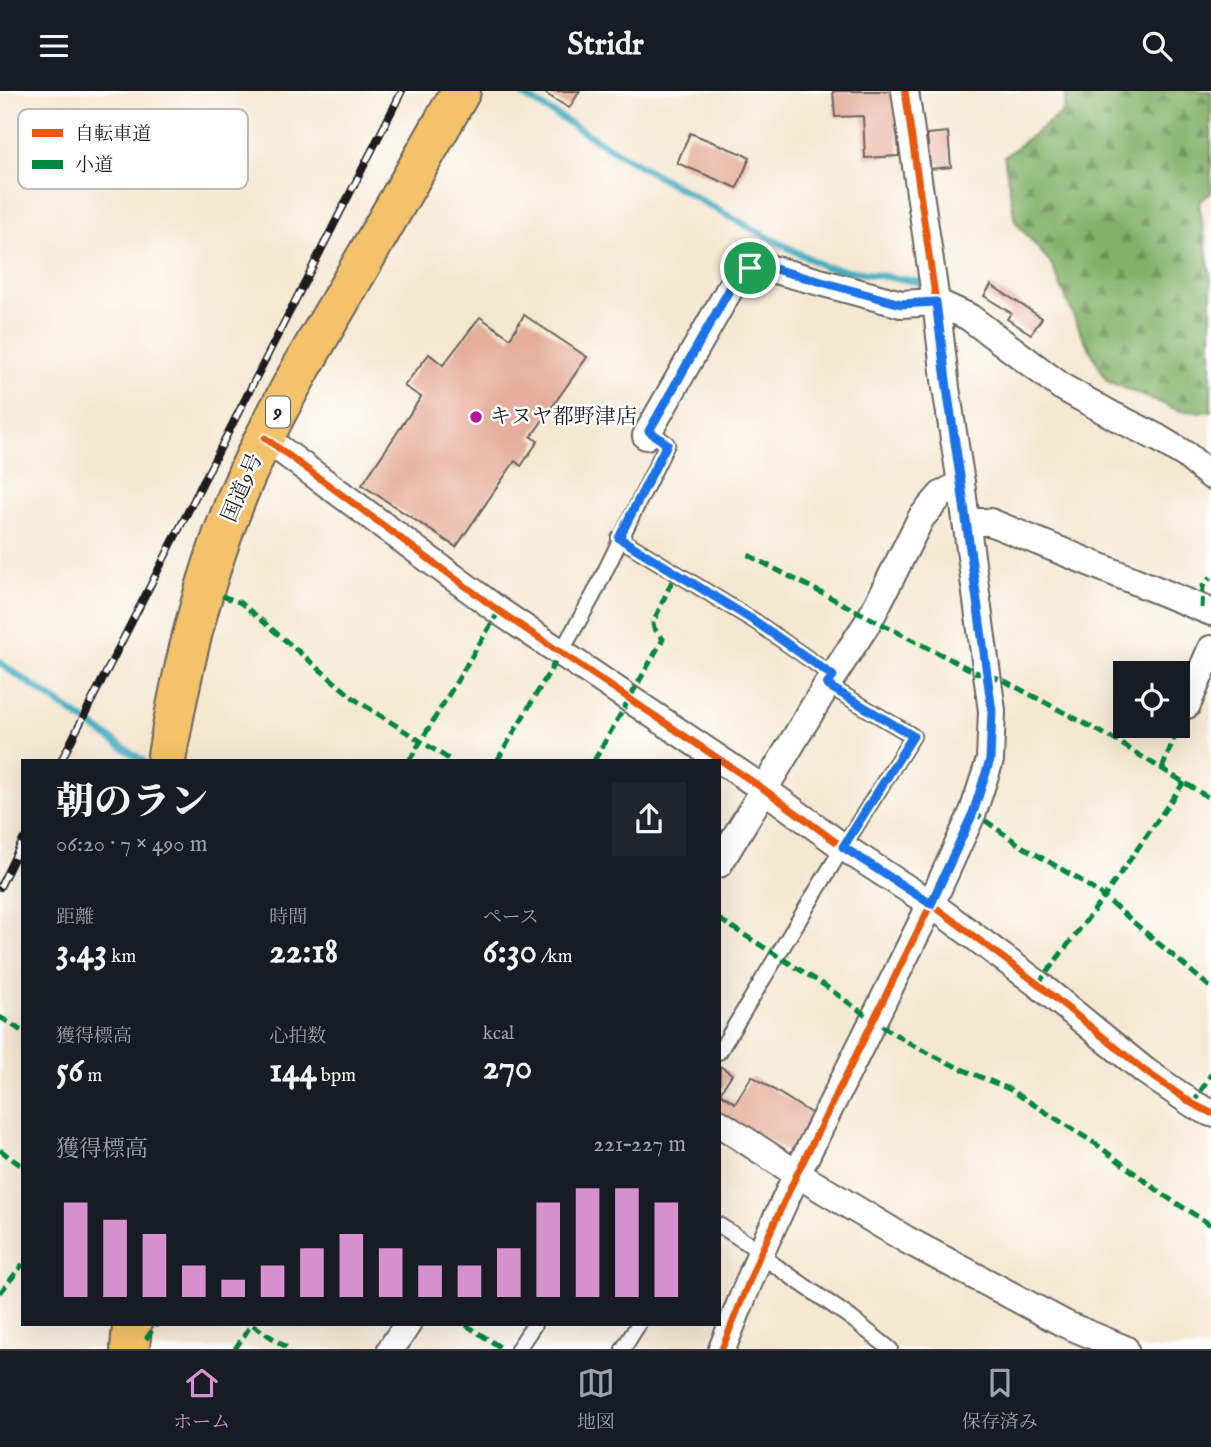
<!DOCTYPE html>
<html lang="ja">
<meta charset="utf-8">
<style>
:root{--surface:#171b24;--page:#20242c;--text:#f1f3f6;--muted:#9ea1a6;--line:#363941;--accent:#d690ce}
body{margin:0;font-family:"IM FELL English","Noto Serif JP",serif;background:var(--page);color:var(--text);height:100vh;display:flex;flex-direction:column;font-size:26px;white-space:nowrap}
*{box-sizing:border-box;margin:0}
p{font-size:23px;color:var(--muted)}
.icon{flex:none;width:38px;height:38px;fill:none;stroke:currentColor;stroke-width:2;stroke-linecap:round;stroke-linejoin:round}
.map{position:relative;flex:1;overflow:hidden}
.details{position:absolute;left:21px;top:668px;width:700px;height:567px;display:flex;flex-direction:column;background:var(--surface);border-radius:0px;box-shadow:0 7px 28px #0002}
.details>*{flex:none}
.controls{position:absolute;left:1113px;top:570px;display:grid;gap:14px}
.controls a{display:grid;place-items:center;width:77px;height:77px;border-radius:0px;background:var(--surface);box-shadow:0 7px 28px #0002;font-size:35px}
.pin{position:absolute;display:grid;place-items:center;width:60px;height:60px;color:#fff;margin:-30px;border:4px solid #fff;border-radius:50%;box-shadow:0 2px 7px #0007}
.round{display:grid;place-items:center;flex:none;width:74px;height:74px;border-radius:0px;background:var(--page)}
.head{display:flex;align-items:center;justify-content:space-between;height:119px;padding:0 35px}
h1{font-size:38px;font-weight:800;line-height:52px}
.metrics{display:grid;grid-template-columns:repeat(3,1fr);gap:10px;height:119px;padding:7px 35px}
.metrics div{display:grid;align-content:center}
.metrics b{font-size:35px;font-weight:800}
.metrics small{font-size:19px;font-weight:400}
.metrics p{font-size:19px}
.chart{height:196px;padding:14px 35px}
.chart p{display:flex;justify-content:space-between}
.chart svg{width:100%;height:126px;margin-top:7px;stroke:var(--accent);stroke-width:6}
header{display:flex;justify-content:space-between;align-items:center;height:91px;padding:0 35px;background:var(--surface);font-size:32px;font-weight:800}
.tab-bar{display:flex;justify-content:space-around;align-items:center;height:98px;border-top:2px solid var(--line);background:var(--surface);font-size:19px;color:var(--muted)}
.tab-bar a{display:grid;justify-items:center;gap:4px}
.tab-bar .current{color:var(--accent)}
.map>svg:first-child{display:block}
.forest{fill:url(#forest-firs);stroke:#506642;stroke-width:2}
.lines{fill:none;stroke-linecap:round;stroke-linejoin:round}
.stream{stroke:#42acc1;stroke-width:7}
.building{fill:#e5ae9c}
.service-casing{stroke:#68635c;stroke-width:18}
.minor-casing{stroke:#68635c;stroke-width:30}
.trunk-casing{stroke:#68635c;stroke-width:42}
.service{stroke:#fff;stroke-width:14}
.minor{stroke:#fff;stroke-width:26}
.trunk{stroke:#f3c26a;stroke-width:38}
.rail-casing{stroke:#1c1c1c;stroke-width:8}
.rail{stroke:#fff;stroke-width:5;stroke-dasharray:16;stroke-linecap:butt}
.quiet{stroke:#00873e;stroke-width:5;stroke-dasharray:10 5;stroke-linecap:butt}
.cycleway-casing{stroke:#fff;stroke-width:11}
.cycleway{stroke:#e8590c;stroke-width:7}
.route-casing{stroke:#fff;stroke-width:14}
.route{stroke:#1a73e8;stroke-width:9}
.poi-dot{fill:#b5179e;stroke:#fff;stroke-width:2.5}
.labels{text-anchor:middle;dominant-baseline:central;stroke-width:5;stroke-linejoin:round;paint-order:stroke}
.shield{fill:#fff;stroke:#606060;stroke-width:2}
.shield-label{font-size:19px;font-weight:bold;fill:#1c1c1c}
.poi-label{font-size:21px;fill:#1c1c1c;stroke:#fff;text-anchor:start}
.street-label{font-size:21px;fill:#1c1c1c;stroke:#fff}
.key{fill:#fff;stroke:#bbb;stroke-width:2}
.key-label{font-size:19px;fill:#1c1c1c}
</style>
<header><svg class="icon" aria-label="menu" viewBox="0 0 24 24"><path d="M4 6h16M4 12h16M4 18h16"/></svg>Stridr<svg class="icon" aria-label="search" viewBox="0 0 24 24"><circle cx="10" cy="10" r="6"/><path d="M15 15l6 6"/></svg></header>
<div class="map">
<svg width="1211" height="1258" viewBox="0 0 1211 1258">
<defs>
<pattern id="forest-firs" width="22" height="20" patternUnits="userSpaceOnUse" patternTransform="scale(1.75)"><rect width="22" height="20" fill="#83b169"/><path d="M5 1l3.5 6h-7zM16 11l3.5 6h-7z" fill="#6a8f56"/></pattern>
</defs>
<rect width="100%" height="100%" fill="#fff"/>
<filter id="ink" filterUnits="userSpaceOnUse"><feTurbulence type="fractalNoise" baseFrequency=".0143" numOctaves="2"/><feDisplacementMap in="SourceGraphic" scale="14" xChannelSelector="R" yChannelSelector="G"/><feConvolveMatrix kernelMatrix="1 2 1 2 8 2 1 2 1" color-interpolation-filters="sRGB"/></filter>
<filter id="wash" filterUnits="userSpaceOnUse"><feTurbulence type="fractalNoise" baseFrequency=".00686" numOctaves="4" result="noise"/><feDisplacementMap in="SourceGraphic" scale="28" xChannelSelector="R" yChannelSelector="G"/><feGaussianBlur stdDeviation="1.57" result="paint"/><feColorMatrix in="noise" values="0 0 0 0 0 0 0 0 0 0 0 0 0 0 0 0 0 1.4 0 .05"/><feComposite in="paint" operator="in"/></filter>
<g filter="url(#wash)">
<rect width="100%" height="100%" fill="#f5e8d3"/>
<!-- forest -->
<polygon class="forest" points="1066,0 1211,0 1211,102 1199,111 1211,189 1211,321 1180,320 1107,290 1081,242 1052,174 1015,130 1004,66 1064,20"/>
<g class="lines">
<!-- stream -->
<g class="stream">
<polyline points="517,0 613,59 730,126 825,176 920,191"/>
<polyline points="0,572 143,670"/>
</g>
</g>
<g id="blocks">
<!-- building -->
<g class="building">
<polygon points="548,0 580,0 569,17 546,3"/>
<polygon points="833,0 896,0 899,65 865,67 863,25 835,26"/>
<polygon points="948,41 951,76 930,78 927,43"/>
<polygon points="690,42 750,66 737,97 677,72"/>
<polygon points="991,194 1042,227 1031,243 1007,228 1011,222 984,205"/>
<polygon points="524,224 587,266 531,346 538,350 521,375 515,370 456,456 362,394 421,306 404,295 429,263 443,274 480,226 510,247"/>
<polygon points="720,975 732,983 720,1002 735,1012 752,985 814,1024 790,1063 719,1020"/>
</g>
</g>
</g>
<g filter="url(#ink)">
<use href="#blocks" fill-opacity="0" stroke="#68635c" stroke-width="2"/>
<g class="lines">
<defs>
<g id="service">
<polyline points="619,447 756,531 833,585"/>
<polyline points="561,561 593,505 667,353 649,339"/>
<polyline points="719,961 843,756 913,645 827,594"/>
<polyline points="719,1134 761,1161"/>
<polyline points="760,1164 851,1227 890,1258"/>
<polyline points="518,1258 534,1234"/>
<polyline points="623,1258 638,1234"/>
</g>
<g id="minor">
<polyline points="646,345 736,187 742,181 757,174 901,213 936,211 969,226 1062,296 1114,325 1158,347 1186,364 1211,385"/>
<polyline points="265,347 499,520 765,699 843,756 931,813 1038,893 1145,980 1193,1013 1211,1022"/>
<polyline points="966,431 990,431 1211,521"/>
<polyline points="1187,614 1211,558"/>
<polyline points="719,773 827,594 870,528 921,427 941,404 961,392"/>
<polyline points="719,1032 797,1083 907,1149 1065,1233 1125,1258"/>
<polyline points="391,1258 407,1234"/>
<polyline points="722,1258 761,1161 797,1083 931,813 973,721 990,669 992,620 961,392 946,297 936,211 905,0"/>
</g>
<g id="trunk">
<path d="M166,670C183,571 205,478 246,385C273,325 306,268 339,212C380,141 421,71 461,0"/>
<polyline points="130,1258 132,1234"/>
</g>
</defs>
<!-- service casing -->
<use href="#service" class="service-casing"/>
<!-- minor casing -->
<use href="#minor" class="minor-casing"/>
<!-- trunk casing -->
<use href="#trunk" class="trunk-casing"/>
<!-- service -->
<use href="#service" class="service"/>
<!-- minor -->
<use href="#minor" class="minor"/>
<!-- trunk -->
<use href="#trunk" class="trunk"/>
<defs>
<g id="rail">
<polyline points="61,670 402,0"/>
<polyline points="0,796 23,749"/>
</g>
</defs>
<!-- rail casing -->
<use href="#rail" class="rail-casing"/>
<!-- rail -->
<use href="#rail" class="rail"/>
<!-- quiet -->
<g class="quiet">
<polyline points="748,464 975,581 1001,588 1110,646 1211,708"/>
<polyline points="222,505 241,512 356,609 452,670"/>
<polyline points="1202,517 1203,495 1211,486"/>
<polyline points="409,670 499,520"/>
<polyline points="497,670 561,561"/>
<polyline points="594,670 663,548 654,537 653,532 676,481"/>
<polyline points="1162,678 1187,614"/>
<polyline points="973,721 1020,754 1080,789 1104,806 1211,897"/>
<polyline points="719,828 824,894 874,930 914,955 957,976 1009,998 1096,1053 1165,1105 1211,1134"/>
<polyline points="1038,893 1104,806 1184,691"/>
<polyline points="0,926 23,941"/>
<polyline points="1193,1013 1211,983"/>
<polyline points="0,1059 23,1076"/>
<polyline points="0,1202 23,1173"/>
<polyline points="253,1234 289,1258"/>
<polyline points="466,1234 503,1258"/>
<polyline points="146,1248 156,1234"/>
<polyline points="235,1258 251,1234"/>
</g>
<defs>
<g id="cycleway">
<polyline points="265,347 499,520 765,699 843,756 931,813 1038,893 1145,980 1193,1013 1211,1022"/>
<polyline points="722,1258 761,1161 797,1083 931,813 973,721 990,669 992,620 961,392 946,297 936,211 905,0"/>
</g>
</defs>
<!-- cycleway casing -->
<use href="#cycleway" class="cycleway-casing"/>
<!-- cycleway -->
<use href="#cycleway" class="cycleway"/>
</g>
</g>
<g class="lines" filter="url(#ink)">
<defs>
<polygon id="route" points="757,174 764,175 901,213 936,211 947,297 961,392 992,620 990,669 973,722 931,813 843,756 913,645 827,594 833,585 756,531 619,447 667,353 649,340 736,187 742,180"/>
</defs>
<!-- route casing -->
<use href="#route" class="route-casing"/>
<!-- route -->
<use href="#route" class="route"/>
</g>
<!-- markers -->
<circle class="poi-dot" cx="476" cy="326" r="7"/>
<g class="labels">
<!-- shield labels -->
<rect class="shield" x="266" y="305.5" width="24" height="31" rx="5"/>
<g class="shield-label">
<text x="278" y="321">9</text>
</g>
<!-- poi labels -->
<g class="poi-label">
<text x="490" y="326">キヌヤ都野津店</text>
</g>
<!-- street labels -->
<g class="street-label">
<text transform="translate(243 397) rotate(-67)">国道9号</text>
</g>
</g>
<!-- legend -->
<rect x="18" y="18" width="230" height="80" rx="10" class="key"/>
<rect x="32" y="38" width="31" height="8" fill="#e8590c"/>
<rect x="32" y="69" width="31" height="9" fill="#00873e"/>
<g class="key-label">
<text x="75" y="49">自転車道</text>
<text x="75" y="80">小道</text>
</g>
</svg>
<div class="controls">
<a><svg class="icon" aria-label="locate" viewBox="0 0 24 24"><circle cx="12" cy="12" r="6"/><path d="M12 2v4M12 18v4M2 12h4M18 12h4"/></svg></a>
</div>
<div class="pin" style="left:750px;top:177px;background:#1e9e55"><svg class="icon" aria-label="arrive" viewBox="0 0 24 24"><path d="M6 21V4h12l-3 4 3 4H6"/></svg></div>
<section class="details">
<div class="head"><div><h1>朝のラン</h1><p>06:20 · 7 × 490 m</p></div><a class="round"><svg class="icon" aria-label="share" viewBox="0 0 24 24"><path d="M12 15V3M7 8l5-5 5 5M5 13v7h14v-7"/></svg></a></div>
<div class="metrics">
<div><p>距離</p><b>3.43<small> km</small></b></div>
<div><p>時間</p><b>22:18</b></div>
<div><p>ペース</p><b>6:30<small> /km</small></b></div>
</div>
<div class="metrics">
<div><p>獲得標高</p><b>56<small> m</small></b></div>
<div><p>心拍数</p><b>144<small> bpm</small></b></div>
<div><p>kcal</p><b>270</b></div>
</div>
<div class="chart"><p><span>獲得標高</span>221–227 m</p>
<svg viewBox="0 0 160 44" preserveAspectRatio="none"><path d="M5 44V11M15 44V17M25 44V22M35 44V33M45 44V38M55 44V33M65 44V27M75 44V22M85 44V27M95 44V33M105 44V33M115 44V27M125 44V11M135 44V6M145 44V6M155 44V11"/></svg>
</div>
</section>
</div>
<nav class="tab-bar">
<a class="current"><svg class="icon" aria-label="home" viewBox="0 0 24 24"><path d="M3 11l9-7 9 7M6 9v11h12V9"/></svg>ホーム</a>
<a><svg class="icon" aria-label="map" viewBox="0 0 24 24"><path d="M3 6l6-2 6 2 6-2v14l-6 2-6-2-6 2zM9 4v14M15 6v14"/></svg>地図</a>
<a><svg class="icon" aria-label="saved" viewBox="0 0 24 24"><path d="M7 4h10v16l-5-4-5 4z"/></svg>保存済み</a>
</nav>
